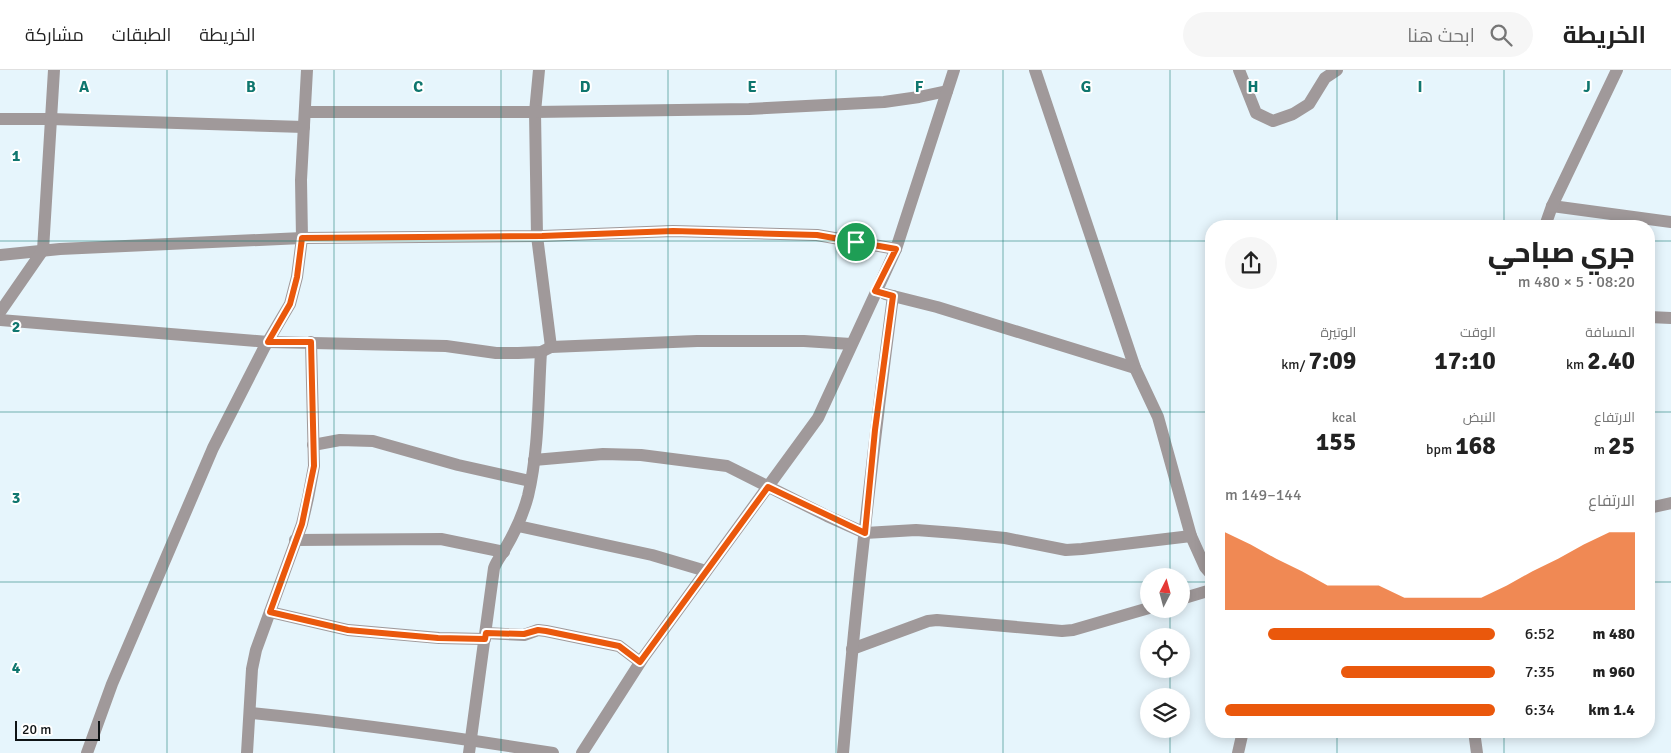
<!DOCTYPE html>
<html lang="ar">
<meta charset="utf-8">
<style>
:root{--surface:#fff;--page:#f6f6f6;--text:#222;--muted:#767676;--line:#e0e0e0;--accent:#ea580c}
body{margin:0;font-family:Signika,Cairo,sans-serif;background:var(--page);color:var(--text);direction:rtl;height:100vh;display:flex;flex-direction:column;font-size:19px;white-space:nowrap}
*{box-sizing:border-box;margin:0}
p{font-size:16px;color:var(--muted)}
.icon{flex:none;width:28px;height:28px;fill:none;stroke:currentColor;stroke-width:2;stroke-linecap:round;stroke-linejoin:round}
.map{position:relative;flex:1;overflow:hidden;direction:ltr}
.sheet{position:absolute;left:1205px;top:150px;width:450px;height:518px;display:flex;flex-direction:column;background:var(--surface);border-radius:20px;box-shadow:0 2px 12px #0003;direction:rtl}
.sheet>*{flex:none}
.needle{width:32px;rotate:6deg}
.fabs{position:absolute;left:1140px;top:498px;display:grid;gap:10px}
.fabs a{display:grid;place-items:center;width:50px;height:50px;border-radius:50%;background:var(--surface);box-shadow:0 2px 12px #0003;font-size:25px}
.scale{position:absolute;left:15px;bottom:12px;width:85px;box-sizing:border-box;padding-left:5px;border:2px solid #0e1315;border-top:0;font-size:14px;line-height:18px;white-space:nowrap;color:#0e1315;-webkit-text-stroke:4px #fff;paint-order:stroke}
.pin{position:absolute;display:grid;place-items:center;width:42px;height:42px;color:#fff;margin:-21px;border:2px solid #fff;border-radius:50%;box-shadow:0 1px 5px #0007}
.round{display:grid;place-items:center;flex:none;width:52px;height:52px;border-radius:26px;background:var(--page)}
.summary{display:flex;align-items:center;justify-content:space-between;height:85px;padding:0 20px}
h1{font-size:28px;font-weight:800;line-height:38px}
.figures{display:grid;grid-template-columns:repeat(3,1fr);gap:8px;height:85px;padding:5px 20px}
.figures div{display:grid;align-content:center}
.figures b{font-size:25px;font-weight:800}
.figures small{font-size:14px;font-weight:400}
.figures p{font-size:14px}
.chart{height:140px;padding:10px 20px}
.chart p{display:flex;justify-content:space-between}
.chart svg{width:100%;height:90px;margin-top:5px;fill:var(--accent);opacity:.7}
ul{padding:0 20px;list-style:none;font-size:16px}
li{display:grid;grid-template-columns:80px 60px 1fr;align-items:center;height:38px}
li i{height:12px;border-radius:6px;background:var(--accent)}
header{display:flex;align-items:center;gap:30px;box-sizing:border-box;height:70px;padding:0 25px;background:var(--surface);border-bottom:1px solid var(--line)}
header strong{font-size:24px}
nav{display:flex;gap:28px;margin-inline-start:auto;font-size:18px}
.search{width:350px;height:45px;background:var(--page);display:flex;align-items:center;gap:12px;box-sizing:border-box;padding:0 18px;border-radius:28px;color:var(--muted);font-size:19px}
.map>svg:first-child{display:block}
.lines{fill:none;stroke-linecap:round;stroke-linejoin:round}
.street{stroke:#a0999a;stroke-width:12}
.route-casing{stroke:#fff;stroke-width:10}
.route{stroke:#ea580c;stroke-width:6}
.grid{fill:none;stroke:#0f766e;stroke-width:1;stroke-opacity:0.55}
.grid-label{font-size:16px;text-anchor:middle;font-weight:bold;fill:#0f766e;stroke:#fff;stroke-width:4;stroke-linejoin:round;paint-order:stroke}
</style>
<header>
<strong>الخريطة</strong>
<div class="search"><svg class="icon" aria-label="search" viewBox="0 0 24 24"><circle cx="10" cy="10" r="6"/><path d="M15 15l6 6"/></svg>ابحث هنا</div>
<nav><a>الخريطة</a><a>الطبقات</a><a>مشاركة</a></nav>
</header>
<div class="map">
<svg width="1671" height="683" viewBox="0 0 1671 683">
<rect width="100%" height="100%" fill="#e6f5fc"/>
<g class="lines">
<!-- street -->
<g class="street">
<polyline points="539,0 535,42 537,166 551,277"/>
<polyline points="1035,0 1135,298 1158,347 1191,466 1205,497 1211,504"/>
<polyline points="1239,0 1256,43 1273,51 1293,44 1309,34 1325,8 1337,0"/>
<polyline points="305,42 535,42 749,39 884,32 919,27 947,21"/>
<polyline points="0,49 51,49 304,57"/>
<polyline points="1552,136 1671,152"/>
<polyline points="1545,156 1552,136 1617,0"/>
<polyline points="0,185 60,179 302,168 542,166 673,161 817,165 896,179"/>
<polyline points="885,224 937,237 1135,298"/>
<polyline points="0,242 43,180 54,0"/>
<polyline points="1649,247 1671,248"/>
<polyline points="0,250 268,272 446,276 496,283 518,283 541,282 551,277 697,271 804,271 851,274"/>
<polyline points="313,375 340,370 373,371 458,395 530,411"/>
<polyline points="534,390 603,384 641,385 727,396 827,446 865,463 916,460 956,463 1005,468 1066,480 1082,479 1191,466"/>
<polyline points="1649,438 1671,433"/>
<polyline points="518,456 652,485 706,501"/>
<polyline points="295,470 441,469 504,482"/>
<polyline points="1181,529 1211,520"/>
<polyline points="270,542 348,560 439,568 485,569"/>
<polyline points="486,563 524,565 538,560 546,561 619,576 640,592"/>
<polyline points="852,579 928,551 937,550 1062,561 1073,560 1149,538"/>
<path d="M251,643C352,653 453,667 553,683"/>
<polyline points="1474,661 1477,683"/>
<polyline points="87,683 112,614 213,378 264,278 290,234 297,207 302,168 301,110 307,0"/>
<polyline points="247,683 252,599 256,580 302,454 308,428 314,396 311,272"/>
<path d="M469,683L494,498C497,490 501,486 505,479C515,462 523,445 528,426C539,380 538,330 541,282"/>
<polyline points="582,683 643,588 818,348 896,179 954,0"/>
<path d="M843,683C856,530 873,378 893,226"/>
<polyline points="1238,683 1243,661"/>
</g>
</g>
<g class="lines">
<defs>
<polygon id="route" points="673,161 817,165 896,179 875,221 893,226 875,360 865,463 768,417 640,592 619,576 546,561 538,560 524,564 486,563 485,569 438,568 348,560 270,542 302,454 314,396 311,272 268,272 290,234 297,207 302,168 542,166"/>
</defs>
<!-- route casing -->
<use href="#route" class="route-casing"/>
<!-- route -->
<use href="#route" class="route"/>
</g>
<!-- grid -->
<path class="grid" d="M167,0V683M334,0V683M501,0V683M668,0V683M836,0V683M1003,0V683M1170,0V506M1337,0V156M1504,0V156M0,171H1211M1649,171H1671M0,342H1211M1649,342H1671M0,512H1149M1181,512H1211M1649,512H1671M1170,539V566M1170,599V626M1170,659V683M1337,661V683M1504,661V683"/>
<g class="grid-label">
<text x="84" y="22">A</text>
<text x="251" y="22">B</text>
<text x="418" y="22">C</text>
<text x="585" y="22">D</text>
<text x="752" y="22">E</text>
<text x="919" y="22">F</text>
<text x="1086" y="22">G</text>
<text x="1253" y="22">H</text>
<text x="1420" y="22">I</text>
<text x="1587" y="22">J</text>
<text x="16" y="91">1</text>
<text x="16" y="262">2</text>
<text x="16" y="433">3</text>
<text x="16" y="603">4</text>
</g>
</svg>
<div class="fabs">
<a><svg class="needle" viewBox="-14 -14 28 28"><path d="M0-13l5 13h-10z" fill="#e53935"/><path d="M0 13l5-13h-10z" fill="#767676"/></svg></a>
<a><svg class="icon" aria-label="locate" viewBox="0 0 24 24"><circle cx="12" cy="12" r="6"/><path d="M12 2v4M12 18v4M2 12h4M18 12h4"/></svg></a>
<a><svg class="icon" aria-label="layers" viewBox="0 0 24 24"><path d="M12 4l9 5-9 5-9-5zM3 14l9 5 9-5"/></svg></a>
</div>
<div class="scale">20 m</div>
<div class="pin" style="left:856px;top:172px;background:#1e9e55"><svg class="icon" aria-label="arrive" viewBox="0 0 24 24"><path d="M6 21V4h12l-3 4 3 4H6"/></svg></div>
<section class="sheet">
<div class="summary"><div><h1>جري صباحي</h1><p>08:20 · 5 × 480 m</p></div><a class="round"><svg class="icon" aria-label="share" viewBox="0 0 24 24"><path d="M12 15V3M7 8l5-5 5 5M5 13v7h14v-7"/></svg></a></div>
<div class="figures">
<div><p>المسافة</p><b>2.40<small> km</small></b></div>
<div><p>الوقت</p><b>17:10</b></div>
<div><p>الوتيرة</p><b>7:09<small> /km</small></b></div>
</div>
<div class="figures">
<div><p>الارتفاع</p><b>25<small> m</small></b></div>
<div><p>النبض</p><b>168<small> bpm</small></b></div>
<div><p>kcal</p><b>155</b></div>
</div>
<div class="chart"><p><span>الارتفاع</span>144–149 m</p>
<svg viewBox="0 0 160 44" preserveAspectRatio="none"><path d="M0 44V6L10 12L20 19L30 25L40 32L50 32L60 32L70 38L80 38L90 38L100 38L110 32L120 25L130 19L140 12L150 6L160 6V44z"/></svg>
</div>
<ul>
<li><b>480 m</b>6:52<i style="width:84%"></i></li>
<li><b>960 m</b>7:35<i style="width:57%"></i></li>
<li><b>1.4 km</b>6:34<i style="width:100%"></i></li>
</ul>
</section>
</div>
